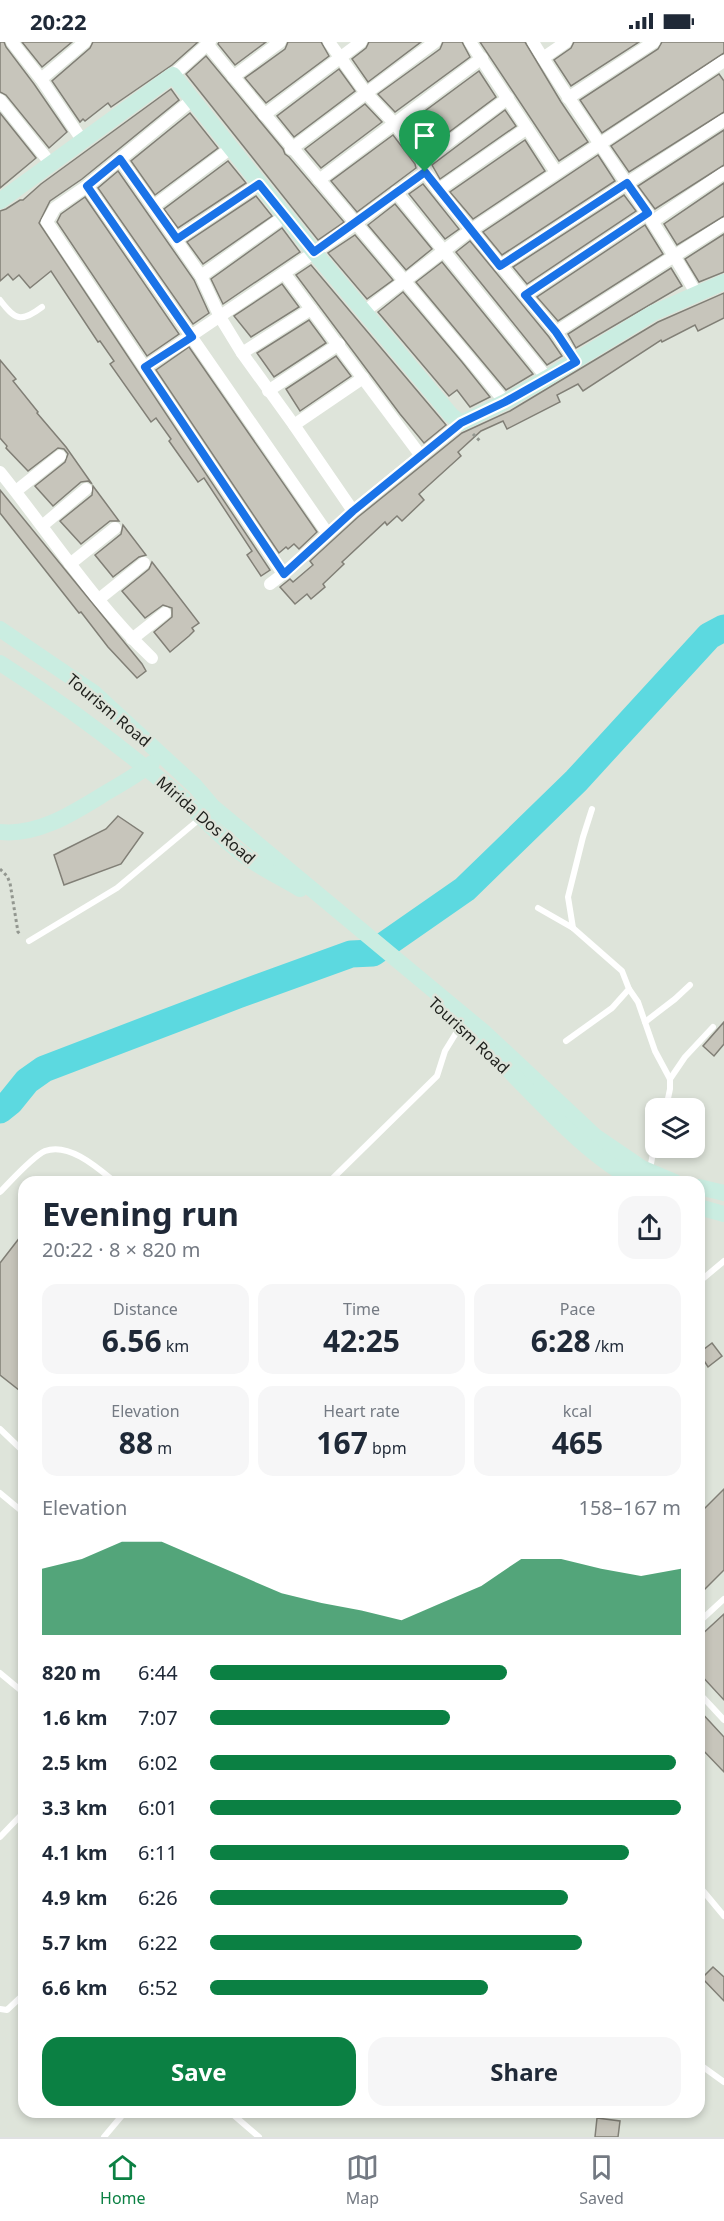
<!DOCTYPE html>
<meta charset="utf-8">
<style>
:root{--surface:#fff;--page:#f6f6f7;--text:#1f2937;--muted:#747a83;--line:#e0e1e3;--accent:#0b8043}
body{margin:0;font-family:"Noto Sans",sans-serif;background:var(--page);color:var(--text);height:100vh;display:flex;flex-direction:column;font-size:22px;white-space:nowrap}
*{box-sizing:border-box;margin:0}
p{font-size:20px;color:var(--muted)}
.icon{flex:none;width:33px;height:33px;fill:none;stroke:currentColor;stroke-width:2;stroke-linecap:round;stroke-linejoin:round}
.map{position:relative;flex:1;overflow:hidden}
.sheet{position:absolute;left:18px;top:1134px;width:687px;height:942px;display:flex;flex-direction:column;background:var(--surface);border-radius:18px;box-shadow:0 3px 9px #0003}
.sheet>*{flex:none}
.fabs{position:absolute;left:645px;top:1056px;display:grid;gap:12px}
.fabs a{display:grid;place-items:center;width:60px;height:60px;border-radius:12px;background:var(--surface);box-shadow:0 3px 9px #0003;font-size:30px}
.pin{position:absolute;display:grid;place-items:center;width:51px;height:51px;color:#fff;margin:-62px -26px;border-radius:50% 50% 50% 0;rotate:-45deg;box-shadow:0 0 6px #0007}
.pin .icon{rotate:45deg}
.round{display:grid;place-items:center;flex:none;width:63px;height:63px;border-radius:18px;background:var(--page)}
.headline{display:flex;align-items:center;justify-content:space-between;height:102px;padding:0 24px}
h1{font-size:33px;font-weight:700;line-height:45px}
.stats{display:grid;grid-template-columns:repeat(3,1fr);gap:9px;height:102px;padding:6px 24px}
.stats div{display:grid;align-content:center;border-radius:15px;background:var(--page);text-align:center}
.stats b{font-size:30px;font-weight:700}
.stats small{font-size:16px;font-weight:400}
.stats p{font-size:16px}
.chart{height:168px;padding:12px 24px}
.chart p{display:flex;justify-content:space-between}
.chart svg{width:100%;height:108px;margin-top:6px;fill:var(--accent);opacity:.7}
.action{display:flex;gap:12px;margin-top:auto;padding:12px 24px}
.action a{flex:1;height:69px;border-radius:18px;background:var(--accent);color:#fff;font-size:24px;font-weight:700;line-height:69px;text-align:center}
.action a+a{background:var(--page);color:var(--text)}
ul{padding:0 24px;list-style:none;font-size:20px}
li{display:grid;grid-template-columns:96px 72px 1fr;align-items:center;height:45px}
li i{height:15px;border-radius:8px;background:var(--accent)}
.status{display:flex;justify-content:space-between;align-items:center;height:42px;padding:0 30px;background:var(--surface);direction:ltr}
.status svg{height:16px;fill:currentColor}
.tabs{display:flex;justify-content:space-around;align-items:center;height:84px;border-top:2px solid var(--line);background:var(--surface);font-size:16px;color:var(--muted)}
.tabs a{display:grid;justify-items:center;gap:3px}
.tabs .current{color:var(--accent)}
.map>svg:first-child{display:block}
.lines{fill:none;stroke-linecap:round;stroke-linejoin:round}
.river{stroke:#5cd9e0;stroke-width:27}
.building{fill:#c7c5bb;stroke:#817f76;stroke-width:1.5}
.path{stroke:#939790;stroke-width:3;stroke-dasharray:3 3;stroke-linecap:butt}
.lane{stroke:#fff;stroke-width:6}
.street{stroke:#fff;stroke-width:12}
.secondary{stroke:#caede1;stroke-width:16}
.route-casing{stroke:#fff;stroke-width:12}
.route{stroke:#1a73e8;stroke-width:8}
.labels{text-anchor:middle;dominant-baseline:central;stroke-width:5;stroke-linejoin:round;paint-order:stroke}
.street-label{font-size:16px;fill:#1d1f1b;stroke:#dee4da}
</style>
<div class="status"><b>20:22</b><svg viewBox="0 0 49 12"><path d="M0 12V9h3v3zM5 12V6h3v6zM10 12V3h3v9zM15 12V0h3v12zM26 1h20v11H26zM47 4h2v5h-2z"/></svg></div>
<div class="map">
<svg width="724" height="2095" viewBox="0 0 724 2095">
<rect width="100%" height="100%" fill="#dee4da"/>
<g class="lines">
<!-- river -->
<polyline class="river" points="0,1068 10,1060 27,1039 44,1027 238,953 351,912 373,911 465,847 576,739 709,594 724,586"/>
</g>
<!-- building -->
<g class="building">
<polygon points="0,0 4,0 6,5 34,42 67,90 49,106 6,53 0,50"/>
<polygon points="22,0 72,0 42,25"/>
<polygon points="93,0 198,0 172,23 111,65 108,61 85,79 83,77 80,80 52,39 90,6"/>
<polygon points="219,0 266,0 235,23 218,2"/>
<polygon points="288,0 321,0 329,14 266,61 245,36 285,7"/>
<polygon points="369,0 421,0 368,40 352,17 366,6"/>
<polygon points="443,0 462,0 470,15 395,70 378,52 440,7"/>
<polygon points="480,0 525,0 561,60 588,100 559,119"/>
<polygon points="574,0 639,0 571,44 554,18 571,6"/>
<polygon points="662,0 724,0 724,11 602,91 580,58 658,7"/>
<polygon points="206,14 283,107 285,112 289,115 344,180 318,198 186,32"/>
<polygon points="339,27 355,49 294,95 277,74"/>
<polygon points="479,29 496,55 425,108 406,83"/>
<polygon points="719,32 724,39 724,70 629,130 611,104"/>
<polygon points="171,47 179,58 82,137 50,159 39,181 270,528 261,534 247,513 252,509 204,436 198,440 169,399 171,397 156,376 151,380 110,322 114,319 100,299 98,300 51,229 30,246 19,233 13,238 8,232 0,239 0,169 6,167 20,158 23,158 41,142"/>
<polygon points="365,62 382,80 321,126 305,107"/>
<polygon points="505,68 516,84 440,137 432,123"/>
<polygon points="0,71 36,116 0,146"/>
<polygon points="190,71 218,106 155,153 131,119"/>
<polygon points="724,88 724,123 655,167 638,144"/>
<polygon points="393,93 415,122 416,126 357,170 331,139"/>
<polygon points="525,98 545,129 473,177 450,150"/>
<polygon points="598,113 615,139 502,213 483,190"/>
<polygon points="228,119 246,141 178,186 164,167"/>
<polygon points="118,129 194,238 209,271 193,282 98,146"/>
<polygon points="724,141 724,174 677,203 664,182"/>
<polygon points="423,142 459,187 445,197 409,152"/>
<polygon points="624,153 636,169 527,242 513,225"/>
<polygon points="256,154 272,174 203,222 187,200"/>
<polygon points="85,155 179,292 147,314 57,180 61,172"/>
<polygon points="395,162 432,207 406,228 368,183"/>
<polygon points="645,183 663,212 558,279 537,255"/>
<polygon points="282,186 300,210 223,262 211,237"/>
<polygon points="724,192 724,230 699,240 685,217"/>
<polygon points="355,193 393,238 367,257 328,211"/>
<polygon points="470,199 549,295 562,314 547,323 456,210"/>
<polygon points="442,220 533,332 506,348 416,240"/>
<polygon points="311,223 446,383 424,401 400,372 296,233"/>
<polygon points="671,226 682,244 576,306 568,292"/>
<polygon points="282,242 299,265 251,295 234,274"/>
<polygon points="403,250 462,320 490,355 470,365 457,348 449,354 378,270"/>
<polygon points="724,251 724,276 698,289 695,283 662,300 661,298 583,349 578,342 557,353 560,360 507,387 503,379 481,389 458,410 461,414 419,452 424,458 402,479 397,474 387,483 385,480 342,520 344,522 323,542 325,545 311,557 307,552 295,562 280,545 290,537 293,540 313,523 310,519 358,475 462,391 510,369 658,280"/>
<polygon points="309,278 326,301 274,335 257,311"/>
<polygon points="189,305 317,490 299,507 294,502 288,507 286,505 279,511 156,328"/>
<polygon points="336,314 351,334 300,369 286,347"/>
<polygon points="0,318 16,337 13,339 38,370 37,371 66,405 92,442 88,439 81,440 53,464 35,444 65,420 68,412 64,407 58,406 28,429 6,406 7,404 0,396"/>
<polygon points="93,444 119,479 110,479 81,502 60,479 92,453"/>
<polygon points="0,448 142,622 146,629 137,636 108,605 81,570 79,571 0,471"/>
<polygon points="123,483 146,513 139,515 113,535 95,513 121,492"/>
<polygon points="152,520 199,581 192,586 194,589 189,594 170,610 154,590 172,575 172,566 163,563 145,576 122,549 149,527"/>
<polygon points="118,774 143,791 121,822 64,843 54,813 106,787"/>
<polygon points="724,980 724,1002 714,1014 703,1004"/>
<polygon points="24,1190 24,1352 0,1333 0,1221"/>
<polygon points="712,1301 722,1314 708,1325 699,1311"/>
<polygon points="724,1447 724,1528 699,1553 699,1472"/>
<polygon points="724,1572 724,1658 699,1631 699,1595"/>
<polygon points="699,1668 724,1695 724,1730 699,1704"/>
<polygon points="713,1925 724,1935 724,1959 702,1936"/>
<polygon points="597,2076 620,2079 618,2095 595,2095"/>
</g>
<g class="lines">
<!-- path -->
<g class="path">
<polyline points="473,392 481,400"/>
<polyline points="0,827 7,834 10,841 18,890 21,893"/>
</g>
<!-- lane -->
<g class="lane">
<path d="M0,258C15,278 21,281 42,265"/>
<polyline points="538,866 573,886"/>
<polyline points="29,899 117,846 202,775"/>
<polyline points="629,947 638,960 655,1009 670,1037 670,1047 666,1066"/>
<polyline points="645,980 675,957 690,943"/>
<polyline points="566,999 612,966 629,947 622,929 573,886 568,855 583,795 592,767"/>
<polyline points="670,1037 685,1015 713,985"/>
<polyline points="650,1127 656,1095"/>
<polyline points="329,1140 437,1034 445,1009 461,983 468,977"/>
<path d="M0,1150C10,1140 33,1114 45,1109C69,1100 98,1126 115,1140"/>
<polyline points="699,1240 724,1219"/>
<polyline points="0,1387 24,1410"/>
<polyline points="0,1451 24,1471"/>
<polyline points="699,1580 724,1557"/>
<polyline points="0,1631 24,1651"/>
<polyline points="699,1651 724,1678"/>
<polyline points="0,1795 24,1770"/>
<polyline points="699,1844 724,1874"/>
<polyline points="0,1967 7,1968 24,1952"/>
<polyline points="699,2022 724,2040"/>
<polyline points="230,2070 259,2095"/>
<polyline points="104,2095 125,2070"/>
</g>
<!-- street -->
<g class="street">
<polyline points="12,0 41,37 82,98"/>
<polyline points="329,0 366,51 395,82 423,119 425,130 438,148 556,290 576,320"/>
<polyline points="470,0 556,130"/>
<path d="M533,0C585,86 648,165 697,253"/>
<path d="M207,2C305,123 407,240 505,360"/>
<polyline points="543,16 566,0"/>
<polyline points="173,33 210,0"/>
<polyline points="233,35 280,0"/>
<polyline points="41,37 85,0"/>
<polyline points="568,56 654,0"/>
<polyline points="0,58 51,122"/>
<polyline points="192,58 87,144 55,166 47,180 283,532"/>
<polyline points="264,73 361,0"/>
<polyline points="291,107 435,0"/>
<polyline points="120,117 201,234 220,275 242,311 294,383 353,469"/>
<polyline points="423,119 508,56"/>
<polyline points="319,138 482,16"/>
<polyline points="87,144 328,492"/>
<polyline points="438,148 527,86"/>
<polyline points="396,150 547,336"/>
<polyline points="154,164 231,106"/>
<polyline points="653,179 724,131"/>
<polyline points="177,197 259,142"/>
<polyline points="500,224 724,78"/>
<polyline points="284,231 421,414"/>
<polyline points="201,234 285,174"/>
<polyline points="525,253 648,171"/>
<polyline points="365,269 471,188 724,19"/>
<polyline points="556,290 724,182"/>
<polyline points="242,311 311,267"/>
<polyline points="145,325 343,191 425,130"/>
<polyline points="268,349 339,302"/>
<polyline points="294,383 363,336"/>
<path d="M0,430C50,492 94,561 152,616"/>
<polyline points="16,449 60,414"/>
<polyline points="42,484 86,447"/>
<polyline points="70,522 115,486"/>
<polyline points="270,542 283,532 353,469 461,381"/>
<polyline points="99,557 144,521"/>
<polyline points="132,597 165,571"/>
</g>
<!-- secondary -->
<g class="secondary">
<polyline points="0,159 173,33 314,210 451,373 461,381 505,360 547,336 653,271 724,240"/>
<polyline points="0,587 93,650 195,744 213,765 485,991 595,1094 642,1126 675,1140"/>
<path d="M0,621C60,659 119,703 174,749C198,770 219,795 245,814C262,827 282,836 300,847"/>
<path d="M0,790C40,794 76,769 109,749C123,741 139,732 152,721"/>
<path d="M484,1004C531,1048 581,1111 638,1140"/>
<polyline points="699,1145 724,1151"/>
<polyline points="699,1165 724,1172"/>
</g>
</g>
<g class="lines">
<defs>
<polygon id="route" points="120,117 177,197 259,142 314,210 425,130 500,224 627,141 648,171 525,253 556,290 576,320 505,360 461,381 353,469 284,532 145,325 192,295 87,144"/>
</defs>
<!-- route casing -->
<use href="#route" class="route-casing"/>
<!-- route -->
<use href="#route" class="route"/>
</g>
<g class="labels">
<!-- street labels -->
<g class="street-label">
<text transform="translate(109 668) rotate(40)">Tourism Road</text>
<text transform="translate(206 778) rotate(41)">Mirida Dos Road</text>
<text transform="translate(469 993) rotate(43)">Tourism Road</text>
</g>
</g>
</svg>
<div class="fabs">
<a><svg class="icon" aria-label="layers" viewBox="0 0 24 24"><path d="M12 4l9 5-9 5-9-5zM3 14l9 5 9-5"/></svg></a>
</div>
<div class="pin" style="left:425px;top:130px;background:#1e9e55"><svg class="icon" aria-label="arrive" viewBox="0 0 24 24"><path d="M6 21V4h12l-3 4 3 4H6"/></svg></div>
<section class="sheet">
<div class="headline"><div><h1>Evening run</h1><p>20:22 · 8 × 820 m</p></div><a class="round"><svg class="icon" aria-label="share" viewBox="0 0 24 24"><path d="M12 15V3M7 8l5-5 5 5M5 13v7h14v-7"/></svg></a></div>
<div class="stats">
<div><p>Distance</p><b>6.56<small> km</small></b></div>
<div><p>Time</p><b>42:25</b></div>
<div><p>Pace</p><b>6:28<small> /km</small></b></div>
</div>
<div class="stats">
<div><p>Elevation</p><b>88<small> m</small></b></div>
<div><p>Heart rate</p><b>167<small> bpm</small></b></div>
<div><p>kcal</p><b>465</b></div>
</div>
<div class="chart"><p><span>Elevation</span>158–167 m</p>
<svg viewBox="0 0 160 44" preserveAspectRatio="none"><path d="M0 44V17L10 13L20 6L30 6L40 13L50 20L60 27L70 31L80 34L90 38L100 31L110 24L120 13L130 13L140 17L150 20L160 17V44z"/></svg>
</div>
<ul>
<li><b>820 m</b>6:44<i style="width:63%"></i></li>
<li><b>1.6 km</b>7:07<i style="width:51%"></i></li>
<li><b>2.5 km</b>6:02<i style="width:99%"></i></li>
<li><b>3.3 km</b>6:01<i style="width:100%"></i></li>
<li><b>4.1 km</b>6:11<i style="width:89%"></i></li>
<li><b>4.9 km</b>6:26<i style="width:76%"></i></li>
<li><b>5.7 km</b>6:22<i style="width:79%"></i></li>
<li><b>6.6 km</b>6:52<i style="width:59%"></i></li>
</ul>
<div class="action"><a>Save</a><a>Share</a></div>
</section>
</div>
<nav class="tabs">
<a class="current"><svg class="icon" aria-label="home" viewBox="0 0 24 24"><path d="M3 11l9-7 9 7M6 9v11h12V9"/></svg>Home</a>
<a><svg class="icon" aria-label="map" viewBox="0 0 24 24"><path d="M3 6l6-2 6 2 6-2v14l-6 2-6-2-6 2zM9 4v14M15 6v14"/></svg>Map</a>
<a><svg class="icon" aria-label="saved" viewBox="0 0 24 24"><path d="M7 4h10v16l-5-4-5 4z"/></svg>Saved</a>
</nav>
